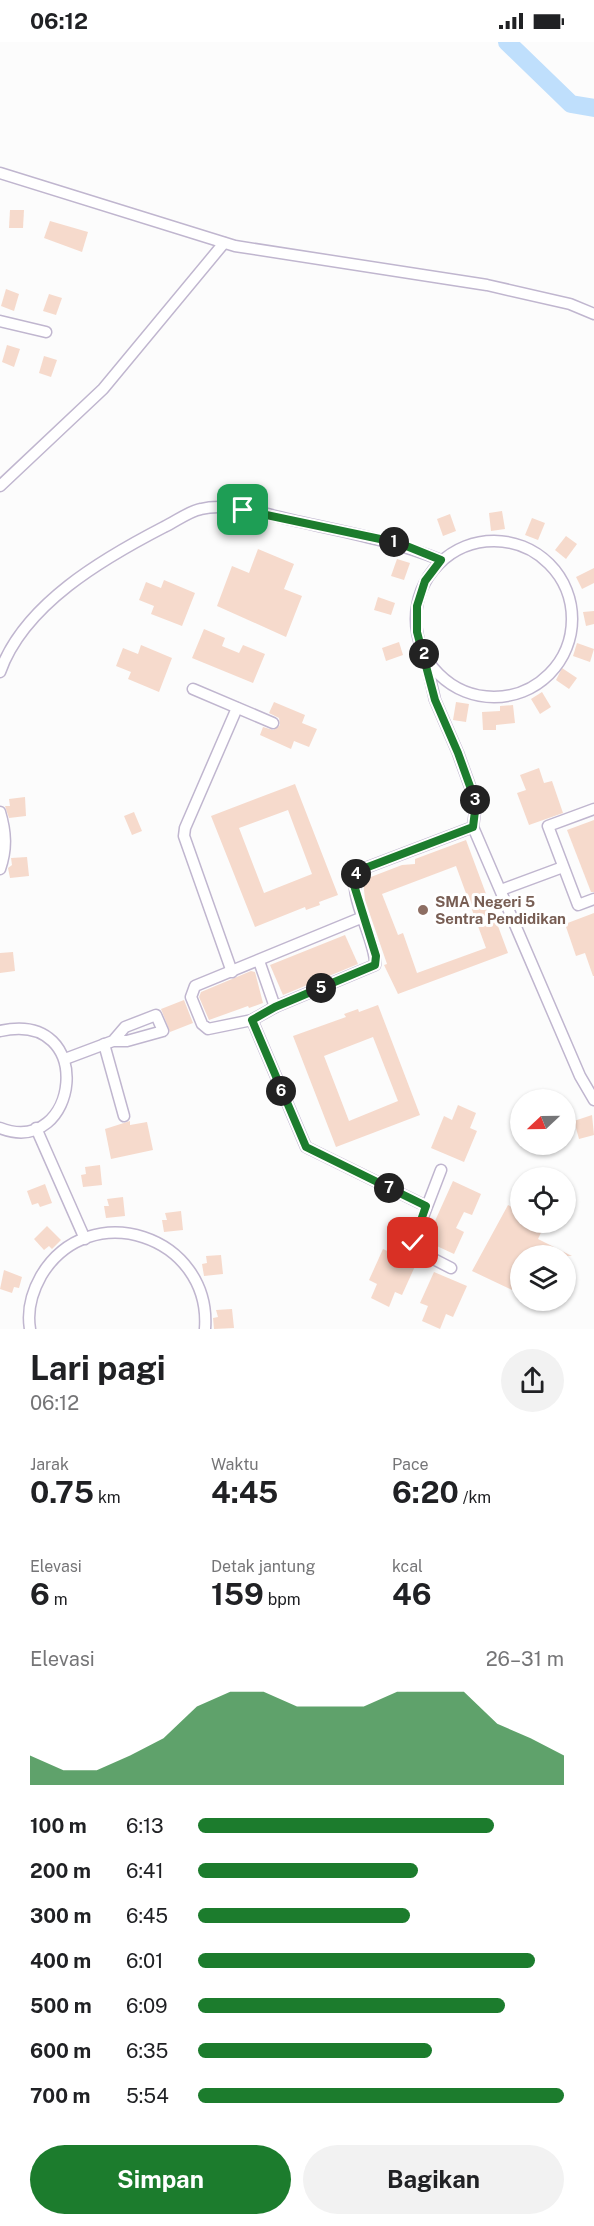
<!DOCTYPE html>
<html lang="id">
<meta charset="utf-8">
<style>
:root{--surface:#fff;--page:#f2f2f2;--text:#202124;--muted:#757577;--accent:#1c7c2d}
body{margin:0;font-family:"Public Sans",sans-serif;background:var(--page);color:var(--text);height:100vh;display:flex;flex-direction:column;font-size:22px;white-space:nowrap}
*{box-sizing:border-box;margin:0}
p{font-size:20px;color:var(--muted)}
.icon{flex:none;width:33px;height:33px;fill:none;stroke:currentColor;stroke-width:2;stroke-linecap:round;stroke-linejoin:round}
.map{position:relative;height:1287px;overflow:hidden}
.drawer{display:flex;flex-direction:column;background:var(--surface);flex:1}
.drawer>*{flex:none}
.needle{width:39px;rotate:248deg}
.buttons{position:absolute;left:510px;top:1047px;display:grid;gap:12px}
.buttons a{display:grid;place-items:center;width:66px;height:66px;border-radius:50%;background:var(--surface);box-shadow:0 2px 4px #0004;font-size:30px}
.pin{position:absolute;display:grid;place-items:center;width:51px;height:51px;color:#fff;margin:-26px;border-radius:12px;box-shadow:0 3px 9px #0006}
.km{position:absolute;width:30px;height:30px;margin:-15px;border-radius:50%;background:#222;color:#fff;font-size:16px;line-height:30px;text-align:center}
.round{display:grid;place-items:center;flex:none;width:63px;height:63px;border-radius:32px;background:var(--page)}
.overview{display:flex;align-items:center;justify-content:space-between;height:102px;padding:0 30px}
h1{font-size:33px;font-weight:700;line-height:45px}
.stats{display:grid;grid-template-columns:repeat(3,1fr);gap:9px;height:102px;padding:6px 30px}
.stats div{display:grid;align-content:center}
.stats b{font-size:30px;font-weight:700}
.stats small{font-size:16px;font-weight:400}
.stats p{font-size:16px}
.chart{height:168px;padding:12px 30px}
.chart p{display:flex;justify-content:space-between}
.chart svg{width:100%;height:108px;margin-top:6px;fill:var(--accent);opacity:.7}
.primary-button{display:flex;gap:12px;margin-top:auto;padding:12px 30px}
.primary-button a{flex:1;height:69px;border-radius:36px;background:var(--accent);color:#fff;font-size:24px;font-weight:700;line-height:69px;text-align:center}
.primary-button a+a{background:var(--page);color:var(--text)}
ul{padding:0 30px;list-style:none;font-size:20px}
li{display:grid;grid-template-columns:96px 72px 1fr;align-items:center;height:45px}
li i{height:15px;border-radius:8px;background:var(--accent)}
.status{display:flex;justify-content:space-between;align-items:center;height:42px;padding:0 30px;background:var(--surface);direction:ltr}
.status svg{height:16px;fill:currentColor}
.map>svg:first-child{display:block}
.lines{fill:none;stroke-linecap:round;stroke-linejoin:round}
.river{stroke:#bfdffc;stroke-width:18}
.building{fill:#f6dacc;fill-rule:evenodd}
.minor-casing{stroke:#c0b6cf;stroke-width:13}
.minor{stroke:#fff;stroke-width:10}
.route-casing{stroke:#fff;stroke-width:12}
.route{stroke:#1c7c2d;stroke-width:8}
.education-dot{fill:#8d6e63;stroke:#fff;stroke-width:2}
.labels{text-anchor:middle;dominant-baseline:central;stroke-width:6;stroke-linejoin:round;paint-order:stroke}
.education-label{font-size:15px;font-weight:bold;fill:#785e54;stroke:#fff;text-anchor:start}
</style>
<div class="status"><b>06:12</b><svg viewBox="0 0 49 12"><path d="M0 12V9h3v3zM5 12V6h3v6zM10 12V3h3v9zM15 12V0h3v12zM26 1h20v11H26zM47 4h2v5h-2z"/></svg></div>
<div class="map">
<svg width="594" height="1287" viewBox="0 0 594 1287">
<rect width="100%" height="100%" fill="#fcfcfc"/>
<g class="lines">
<!-- river -->
<polyline class="river" points="507,0 571,62 594,66"/>
</g>
<!-- building -->
<g class="building">
<polygon points="10,168 24,168 23,186 9,186"/>
<polygon points="50,179 88,190 82,210 44,196"/>
<polygon points="6,247 19,252 14,269 1,264"/>
<polygon points="49,252 62,256 56,273 43,269"/>
<polygon points="7,303 20,307 14,325 2,320"/>
<polygon points="44,314 57,318 51,335 39,331"/>
<polygon points="502,469 505,487 491,489 489,471"/>
<polygon points="450,472 456,489 443,494 437,477"/>
<polygon points="532,476 545,481 538,498 525,493"/>
<polygon points="566,494 577,502 566,517 555,508"/>
<polygon points="258,507 294,522 284,547 302,554 286,595 217,564 232,524 249,531"/>
<polygon points="397,517 410,521 404,538 391,534"/>
<polygon points="594,526 594,541 582,547 576,535"/>
<polygon points="164,538 195,551 182,584 151,572 154,564 139,558 146,540 161,546"/>
<polygon points="378,555 395,561 391,573 374,568"/>
<polygon points="594,569 594,582 586,584 583,570"/>
<polygon points="204,587 225,596 222,604 239,611 243,603 265,612 253,641 192,616"/>
<polygon points="399,600 403,613 386,619 382,606"/>
<polygon points="577,601 594,607 590,620 573,614"/>
<polygon points="141,603 172,616 159,650 128,637 131,630 116,624 123,606 138,612"/>
<polygon points="562,626 577,636 569,647 556,638"/>
<polygon points="542,650 551,665 540,672 531,657"/>
<polygon points="274,660 305,673 302,681 317,687 309,705 294,699 291,707 260,693 263,685 273,688 280,683 279,676 269,671"/>
<polygon points="456,660 469,662 466,680 453,678"/>
<polygon points="513,663 515,681 496,683 496,688 483,688 482,670 500,669 500,664"/>
<polygon points="539,726 544,741 552,739 563,771 529,783 517,751 526,748 520,733"/>
<path d="M295,742L338,853L319,860L320,863L306,868L305,865L255,885L211,774ZM288,768L312,832L264,851L239,786Z"/>
<polygon points="25,755 26,774 9,776 5,764 10,764 9,757"/>
<polygon points="134,770 142,789 132,793 124,774"/>
<polygon points="594,778 594,850 591,850 567,788"/>
<path d="M466,798L508,911L398,952L384,923L387,922L365,858L363,838L402,823L415,822V817ZM456,824L486,906L417,931L403,891L398,893L382,852Z"/>
<polygon points="27,815 29,834 10,836 8,826 12,823 11,816"/>
<polygon points="594,871 594,934 593,934 585,911 576,914 565,882"/>
<polygon points="345,893 358,922 283,953 270,923"/>
<polygon points="13,910 15,929 0,931 0,911"/>
<polygon points="251,929 255,930 263,961 249,966 248,964 209,978 199,955 201,950"/>
<polygon points="184,958 193,981 170,990 161,967"/>
<path d="M378,963L420,1073L336,1105L293,994L346,975L344,972L358,967L359,970ZM373,995L398,1059L349,1079L324,1014Z"/>
<polygon points="458,1063 476,1071 470,1086 477,1089 464,1120 431,1106 444,1074 452,1078"/>
<polygon points="592,1073 594,1093 579,1097 574,1079"/>
<polygon points="130,1079 130,1083 147,1080 153,1108 111,1117 105,1087"/>
<polygon points="100,1123 102,1143 83,1145 81,1133 86,1132 85,1125"/>
<polygon points="453,1139 481,1152 472,1173 464,1170 456,1186 464,1190 454,1212 426,1199"/>
<polygon points="45,1142 52,1161 40,1165 38,1161 32,1163 27,1149"/>
<polygon points="123,1155 125,1174 106,1176 104,1164 109,1164 107,1157"/>
<polygon points="508,1163 520,1169 520,1180 546,1180 538,1197 572,1214 520,1214 520,1230 512,1248 472,1229"/>
<polygon points="181,1169 183,1188 164,1190 162,1178 167,1178 165,1171"/>
<polygon points="47,1184 61,1198 52,1207 49,1204 44,1208 34,1197"/>
<polygon points="383,1207 416,1222 402,1253 395,1250 389,1265 371,1256 377,1242 369,1238"/>
<polygon points="221,1213 223,1232 204,1234 202,1222 207,1221 206,1214"/>
<polygon points="4,1228 22,1235 19,1246 14,1245 12,1251 0,1247"/>
<polygon points="434,1230 467,1244 453,1275 446,1272 440,1287 422,1279 428,1264 420,1261"/>
<polygon points="232,1267 234,1286 214,1287 213,1276 218,1275 216,1268"/>
</g>
<g class="lines">
<defs>
<g id="minor">
<polyline points="0,131 235,204 487,243 570,262 594,272"/>
<polyline points="0,279 46,290"/>
<polyline points="0,444 103,347 224,201"/>
<circle cx="494" cy="577" r="78"/>
<polyline points="426,619 435,658 458,711 476,761 473,785 580,1034 594,1058"/>
<path d="M0,630C24,562 104,516 164,485C175,480 189,469 201,467C228,460 269,473 296,479C346,490 394,499 441,518"/>
<polyline points="193,647 273,681"/>
<polyline points="594,767 548,784 578,863 594,857"/>
<path d="M0,770C6,790 7,807 0,827"/>
<polyline points="501,848 563,825"/>
<path d="M363,875L195,944L191,955L202,982L208,987L252,978L275,965L375,923C377,898 342,846 360,828L473,785"/>
<polyline points="259,919 275,965"/>
<polyline points="232,930 184,794 185,786 237,666"/>
<polyline points="252,978 306,1105 426,1164"/>
<path d="M0,989C98,967 79,1117 0,1086"/>
<polyline points="104,1002 124,1074"/>
<polyline points="65,1017 113,999 125,985 156,973 163,989 127,999 113,999"/>
<polyline points="36,1086 85,1197"/>
<polyline points="441,1128 413,1201 416,1208 451,1226"/>
<path d="M30,1287C27,1269 32,1250 41,1234C89,1153 212,1194 205,1287"/>
</g>
</defs>
<!-- minor casing -->
<use href="#minor" class="minor-casing"/>
<!-- minor -->
<use href="#minor" class="minor"/>
</g>
<g class="lines">
<defs>
<polyline id="route" points="243,468 399,501 441,518 425,539 417,564 417,590 435,658 458,711 476,761 473,785 360,828 353,840 376,914 375,923 275,965 252,978 306,1105 426,1164 413,1201"/>
</defs>
<!-- route casing -->
<use href="#route" class="route-casing"/>
<!-- route -->
<use href="#route" class="route"/>
</g>
<!-- markers -->
<circle class="education-dot" cx="423" cy="868" r="6"/>
<g class="labels">
<!-- education labels -->
<g class="education-label">
<text x="435" y="859">SMA Negeri 5<tspan x="435" dy="17">Sentra Pendidikan</tspan></text>
</g>
</g>
</svg>
<div class="buttons">
<a><svg class="needle" viewBox="-14 -14 28 28"><path d="M0-13l5 13h-10z" fill="#e53935"/><path d="M0 13l5-13h-10z" fill="#757577"/></svg></a>
<a><svg class="icon" aria-label="locate" viewBox="0 0 24 24"><circle cx="12" cy="12" r="6"/><path d="M12 2v4M12 18v4M2 12h4M18 12h4"/></svg></a>
<a><svg class="icon" aria-label="layers" viewBox="0 0 24 24"><path d="M12 4l9 5-9 5-9-5zM3 14l9 5 9-5"/></svg></a>
</div>
<div class="pin" style="left:243px;top:468px;background:#1e9e55"><svg class="icon" aria-label="arrive" viewBox="0 0 24 24"><path d="M6 21V4h12l-3 4 3 4H6"/></svg></div>
<div class="pin" style="left:413px;top:1201px;background:#d93025"><svg class="icon" aria-label="check" viewBox="0 0 24 24"><path d="M5 12l5 5 9-10"/></svg></div>
<b class="km" style="left:394px;top:500px">1</b>
<b class="km" style="left:424px;top:612px">2</b>
<b class="km" style="left:475px;top:758px">3</b>
<b class="km" style="left:356px;top:832px">4</b>
<b class="km" style="left:321px;top:946px">5</b>
<b class="km" style="left:281px;top:1049px">6</b>
<b class="km" style="left:389px;top:1146px">7</b>
</div>
<section class="drawer">
<div class="overview"><div><h1>Lari pagi</h1><p>06:12</p></div><a class="round"><svg class="icon" aria-label="share" viewBox="0 0 24 24"><path d="M12 15V3M7 8l5-5 5 5M5 13v7h14v-7"/></svg></a></div>
<div class="stats">
<div><p>Jarak</p><b>0.75<small> km</small></b></div>
<div><p>Waktu</p><b>4:45</b></div>
<div><p>Pace</p><b>6:20<small> /km</small></b></div>
</div>
<div class="stats">
<div><p>Elevasi</p><b>6<small> m</small></b></div>
<div><p>Detak jantung</p><b>159<small> bpm</small></b></div>
<div><p>kcal</p><b>46</b></div>
</div>
<div class="chart"><p><span>Elevasi</span>26–31 m</p>
<svg viewBox="0 0 160 44" preserveAspectRatio="none"><path d="M0 44V32L10 38L20 38L30 32L40 25L50 12L60 6L70 6L80 12L90 12L100 12L110 6L120 6L130 6L140 19L150 25L160 32V44z"/></svg>
</div>
<ul>
<li><b>100 m</b>6:13<i style="width:81%"></i></li>
<li><b>200 m</b>6:41<i style="width:60%"></i></li>
<li><b>300 m</b>6:45<i style="width:58%"></i></li>
<li><b>400 m</b>6:01<i style="width:92%"></i></li>
<li><b>500 m</b>6:09<i style="width:84%"></i></li>
<li><b>600 m</b>6:35<i style="width:64%"></i></li>
<li><b>700 m</b>5:54<i style="width:100%"></i></li>
</ul>
<div class="primary-button"><a>Simpan</a><a>Bagikan</a></div>
</section>
